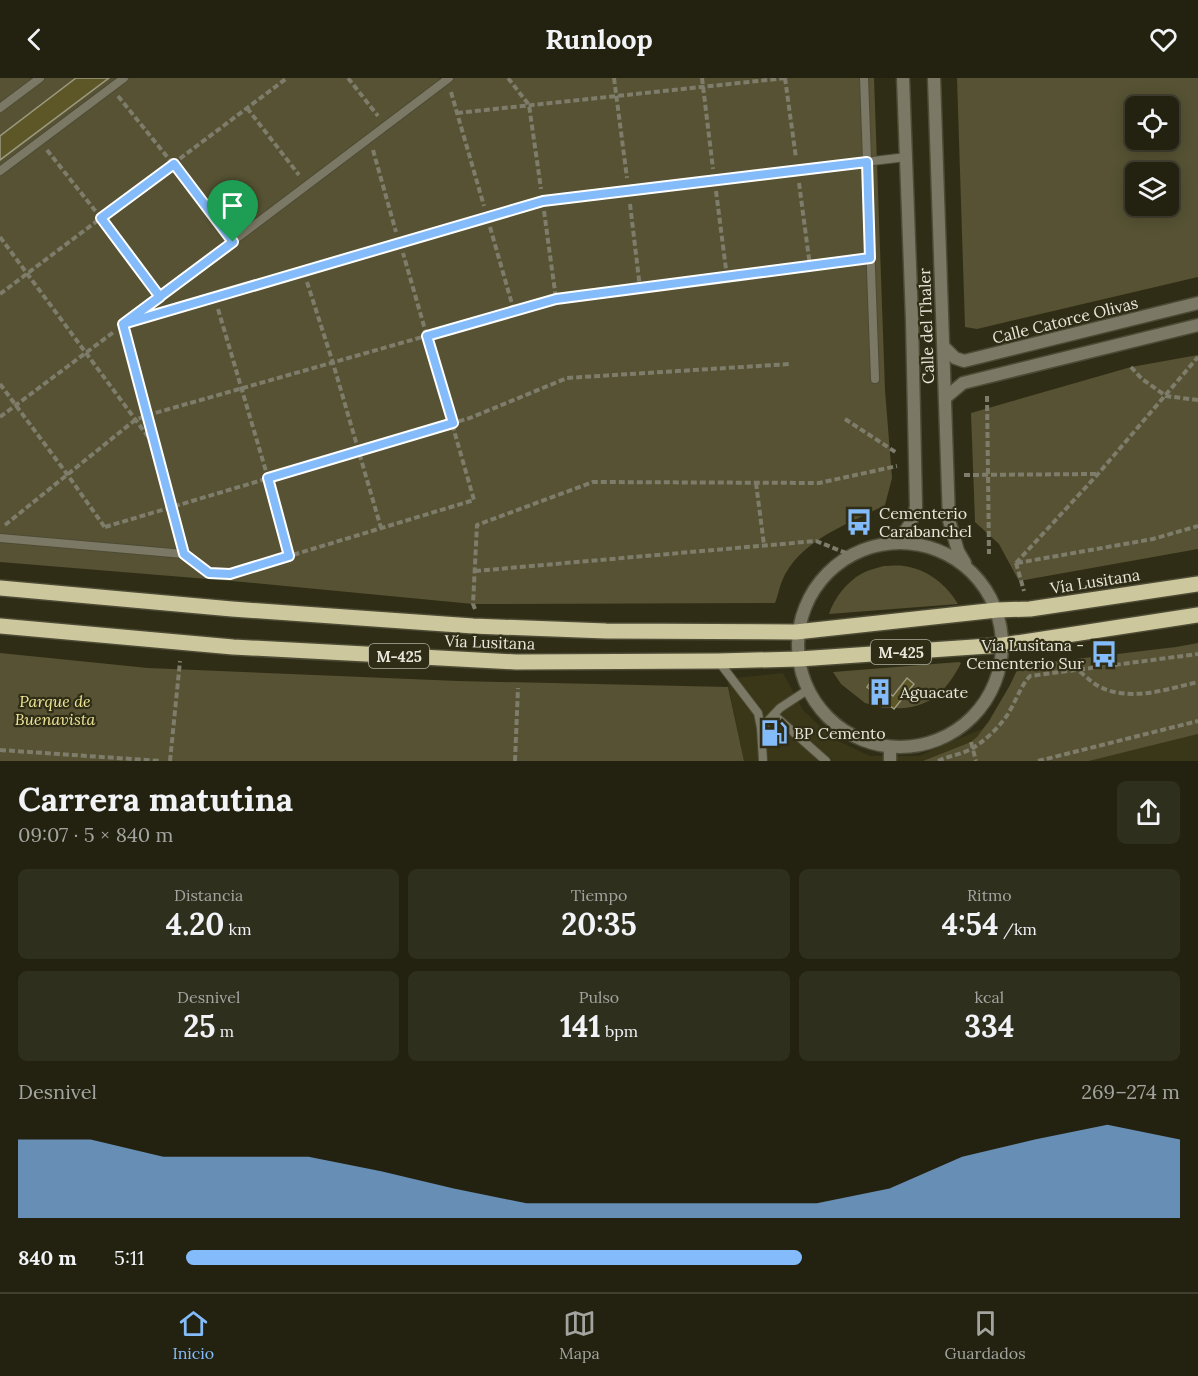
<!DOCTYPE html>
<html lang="es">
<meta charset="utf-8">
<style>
:root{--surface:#232210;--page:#2f2f1e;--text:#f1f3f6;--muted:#a3a49f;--line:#403f30;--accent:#84bcfb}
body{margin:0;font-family:Lora,serif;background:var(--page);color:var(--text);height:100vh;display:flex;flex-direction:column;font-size:22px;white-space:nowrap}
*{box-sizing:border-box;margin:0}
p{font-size:20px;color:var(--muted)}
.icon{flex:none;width:33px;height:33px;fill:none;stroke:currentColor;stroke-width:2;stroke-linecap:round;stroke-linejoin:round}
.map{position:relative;height:683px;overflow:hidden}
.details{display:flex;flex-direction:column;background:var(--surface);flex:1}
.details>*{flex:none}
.buttons{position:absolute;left:1125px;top:18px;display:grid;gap:12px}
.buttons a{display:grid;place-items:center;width:54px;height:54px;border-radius:9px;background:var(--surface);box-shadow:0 3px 15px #0003,0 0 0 2px var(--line);font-size:30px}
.pin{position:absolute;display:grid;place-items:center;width:51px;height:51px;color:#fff;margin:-62px -26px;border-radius:50% 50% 50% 0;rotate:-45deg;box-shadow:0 0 6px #0007}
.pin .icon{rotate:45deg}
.round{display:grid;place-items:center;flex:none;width:63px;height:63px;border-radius:9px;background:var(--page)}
.overview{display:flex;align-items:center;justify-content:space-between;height:102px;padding:0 18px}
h1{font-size:33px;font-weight:700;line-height:45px}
.figures{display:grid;grid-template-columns:repeat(3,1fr);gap:9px;height:102px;padding:6px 18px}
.figures div{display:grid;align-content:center;border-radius:9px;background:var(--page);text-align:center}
.figures b{font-size:30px;font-weight:700}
.figures small{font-size:16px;font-weight:400}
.figures p{font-size:16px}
.chart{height:168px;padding:12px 18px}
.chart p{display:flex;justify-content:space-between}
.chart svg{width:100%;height:108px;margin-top:6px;fill:var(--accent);opacity:.7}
ul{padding:0 18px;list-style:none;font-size:20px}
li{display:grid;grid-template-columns:96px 72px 1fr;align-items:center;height:45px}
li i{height:15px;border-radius:8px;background:var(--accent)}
header{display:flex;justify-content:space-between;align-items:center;height:78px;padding:0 18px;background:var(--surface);font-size:27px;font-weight:700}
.dock{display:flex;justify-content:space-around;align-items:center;height:84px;border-top:2px solid var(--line);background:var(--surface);font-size:16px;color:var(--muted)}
.dock a{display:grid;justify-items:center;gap:3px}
.dock .current{color:var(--accent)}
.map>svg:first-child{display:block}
.built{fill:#3a3719}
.green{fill:#565233;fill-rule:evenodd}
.building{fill:#5d5728;stroke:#9d9a81;stroke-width:1.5}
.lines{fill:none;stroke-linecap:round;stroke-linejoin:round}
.service-casing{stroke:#4d4b35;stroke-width:10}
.minor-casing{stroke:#4d4b35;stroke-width:15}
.tertiary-casing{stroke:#4d4b35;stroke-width:15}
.primary-casing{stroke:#4d4b35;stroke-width:18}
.path{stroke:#7e7c6a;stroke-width:4;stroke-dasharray:6 3;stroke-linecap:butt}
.service{stroke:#7b7965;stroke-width:8}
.minor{stroke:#7b7965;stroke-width:12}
.tertiary{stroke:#7b7965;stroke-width:12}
.primary{stroke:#ccc79c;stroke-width:15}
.route-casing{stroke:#fff;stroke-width:12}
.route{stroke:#84bcfb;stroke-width:8}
.labels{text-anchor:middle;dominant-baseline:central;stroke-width:4.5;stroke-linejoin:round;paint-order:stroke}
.shield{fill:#2f2d16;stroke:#b1af9f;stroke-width:1.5}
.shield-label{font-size:15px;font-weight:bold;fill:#e9e7da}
.street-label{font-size:16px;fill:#e9e7da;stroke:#2f2d16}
.poi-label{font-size:16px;fill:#e9e7da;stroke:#2f2d16;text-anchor:start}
.park-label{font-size:16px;font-style:italic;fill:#eee598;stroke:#2f2d16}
</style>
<header><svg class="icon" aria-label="back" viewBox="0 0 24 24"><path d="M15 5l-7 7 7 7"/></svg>Runloop<svg class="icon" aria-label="heart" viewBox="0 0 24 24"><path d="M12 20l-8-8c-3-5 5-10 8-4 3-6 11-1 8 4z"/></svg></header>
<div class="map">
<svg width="1198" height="683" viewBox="0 0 1198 683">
<rect width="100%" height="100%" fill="#2f2d16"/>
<!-- built -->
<g class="built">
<polygon points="783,595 803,632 832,660 870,678 919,678 993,646 997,683 744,683 727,601"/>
<polygon points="1198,656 1198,683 1089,683"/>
</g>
<!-- green -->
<g class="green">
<path d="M0,0H874L885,312L892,400L885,427C849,446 799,462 782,503C779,510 778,518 775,525L473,526L232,503L0,484Z"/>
<path d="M957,0H1198V199L977,251L965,249ZM1136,28H1168V62H1136ZM1136,94H1168V128H1136Z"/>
<polygon points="1198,277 1198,471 1019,503 999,466 975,444 971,335 1131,289"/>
<path d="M884,488C890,488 897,487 904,488C927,491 947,507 958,526L829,536C834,520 847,504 861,496C868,492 877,490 884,488Z"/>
<polygon points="1198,565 1198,656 1089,683 923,683 971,664 977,659 989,643 1010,607 1018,590 1025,587 1176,569"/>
<polygon points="0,575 148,590 458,603 728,609 744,683 0,683"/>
<path d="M959,584L961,585C947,613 928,632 894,630L893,618L872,602L867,609L893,630H883L865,625L841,606L833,594Z"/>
</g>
<!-- building -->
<g class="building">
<polygon points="76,0 109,0 0,82 0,58"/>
<polygon points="907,600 914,606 894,631 867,609 872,602 893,618"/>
</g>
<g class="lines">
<defs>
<g id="service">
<polyline points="449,0 123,246 542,123 906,79"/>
<polyline points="864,0 875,301"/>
<polyline points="0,30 40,0"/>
<polyline points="0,93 124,0"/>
<polyline points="0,460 184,476"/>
<polyline points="719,584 758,635 761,650"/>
<polyline points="774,637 826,683"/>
<polyline points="763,683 761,650 780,630 809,611"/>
</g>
<g id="minor">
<polyline points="944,269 955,280 964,283 1198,225"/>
<polyline points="945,320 963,305 1198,247"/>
<polyline points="890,683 890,670"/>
</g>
<g id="tertiary">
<polyline points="934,0 949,442 958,473 965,485"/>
<circle cx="900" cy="567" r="102"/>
<path d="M890,465C907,453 910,450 916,429L912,242L903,0"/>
</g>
<g id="primary">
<polyline points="0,510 232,531 473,548 606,553 796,554 997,532 1030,531 1198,506"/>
<polyline points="0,548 233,569 516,584 718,583 799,581 1003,567 1198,537"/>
</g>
</defs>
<!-- service casing -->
<use href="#service" class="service-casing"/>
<!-- minor casing -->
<use href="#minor" class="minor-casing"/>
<!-- tertiary casing -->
<use href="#tertiary" class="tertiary-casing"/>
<!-- primary casing -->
<use href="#primary" class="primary-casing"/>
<!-- path -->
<g class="path">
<polyline points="348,0 378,38"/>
<polyline points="508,0 529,27 541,111"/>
<polyline points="614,0 627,100"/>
<polyline points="702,0 713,91"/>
<polyline points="785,0 796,80"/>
<polyline points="451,14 484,128"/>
<polyline points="118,18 173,86 225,153"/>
<polyline points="247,30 299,97"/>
<polyline points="457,35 786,0"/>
<polyline points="47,72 101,140 152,209"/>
<polyline points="373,72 396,154"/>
<polyline points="799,105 810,188"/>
<polyline points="716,113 727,199"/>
<polyline points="630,126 640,210"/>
<polyline points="544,133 556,221"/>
<polyline points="490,149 514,233"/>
<polyline points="0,159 155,368"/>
<polyline points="307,204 333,285 381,450"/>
<polyline points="0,216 287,0"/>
<polyline points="218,231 268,400 289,478"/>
<polyline points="126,257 181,464"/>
<polyline points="1131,289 1142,301 1166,318 1198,322"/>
<polyline points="0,306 67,396 106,451"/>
<polyline points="987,318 989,476"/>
<polyline points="0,339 115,253"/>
<polyline points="845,341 897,375"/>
<polyline points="964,397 1097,396"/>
<polyline points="756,405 764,467"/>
<polyline points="5,447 135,342 148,337 556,221 859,181"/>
<polyline points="105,449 470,340 567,300 790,286"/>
<polyline points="193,482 209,495 230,496 474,422 403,175"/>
<polyline points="1016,485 1098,396 1198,279"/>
<polyline points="1016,485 1024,513"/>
<polyline points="1017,485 1153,461 1198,448"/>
<polyline points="475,493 816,463 851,477"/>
<polyline points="475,531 473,526 477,447 593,404 819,405 897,388"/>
<path d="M1066,582C1076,589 1090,604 1100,609C1131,624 1167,611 1198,604"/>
<polyline points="971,664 976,683"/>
<polyline points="0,672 161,683"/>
<polyline points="170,683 180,583"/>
<polyline points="515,683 518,610"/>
<path d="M938,683C948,678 959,677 969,672C982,666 1002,647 1009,634C1017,621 1020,609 1030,598L1198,576"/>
<polyline points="1038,683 1198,643"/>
</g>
<!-- service -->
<use href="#service" class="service"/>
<!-- minor -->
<use href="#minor" class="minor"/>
<!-- tertiary -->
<use href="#tertiary" class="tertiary"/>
<!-- primary -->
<use href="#primary" class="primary"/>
</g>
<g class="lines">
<defs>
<polyline id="route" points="233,164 123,246 184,476 209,495 230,496 289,478 268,400 453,345 427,258 556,221 870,180 867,84 543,123 123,246 160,219 101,140 174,86 233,164"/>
</defs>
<!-- route casing -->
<use href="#route" class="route-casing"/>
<!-- route -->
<use href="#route" class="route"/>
</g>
<!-- icons -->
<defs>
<symbol id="bus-bare" viewBox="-9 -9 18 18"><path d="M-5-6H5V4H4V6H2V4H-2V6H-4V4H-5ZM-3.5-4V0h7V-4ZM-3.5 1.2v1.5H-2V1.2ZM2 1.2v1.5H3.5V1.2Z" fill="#84bcfb" stroke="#2f2d16" stroke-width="2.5" paint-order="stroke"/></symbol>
<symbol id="building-bare" viewBox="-9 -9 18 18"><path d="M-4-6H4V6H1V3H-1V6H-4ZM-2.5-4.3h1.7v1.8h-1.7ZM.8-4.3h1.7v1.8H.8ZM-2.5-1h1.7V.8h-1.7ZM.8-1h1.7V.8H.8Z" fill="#84bcfb" stroke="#2f2d16" stroke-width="2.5" paint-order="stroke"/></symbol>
<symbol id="fuel-bare" viewBox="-9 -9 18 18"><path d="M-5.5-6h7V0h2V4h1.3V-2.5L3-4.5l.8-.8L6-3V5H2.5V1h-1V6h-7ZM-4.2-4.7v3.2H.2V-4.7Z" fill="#84bcfb" stroke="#2f2d16" stroke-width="2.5" paint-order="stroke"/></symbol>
</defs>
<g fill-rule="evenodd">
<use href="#bus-bare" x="840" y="425" width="38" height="38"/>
<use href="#bus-bare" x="1085" y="557" width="38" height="38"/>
<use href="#building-bare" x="861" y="595" width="38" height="38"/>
<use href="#fuel-bare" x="755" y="636" width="38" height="38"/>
</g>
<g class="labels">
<!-- shield labels -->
<g class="shield">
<rect x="871" y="562" width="60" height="24" rx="4.5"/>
<rect x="369" y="566" width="60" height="24" rx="4.5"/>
</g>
<g class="shield-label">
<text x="901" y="574">M-425</text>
<text x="399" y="578">M-425</text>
</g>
<!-- street labels -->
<g class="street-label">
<text transform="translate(1065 242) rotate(-14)">Calle Catorce Olivas</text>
<text transform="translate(926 248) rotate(-92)">Calle del Thaler</text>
<text transform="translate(1095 503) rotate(-9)">Vía Lusitana</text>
<text transform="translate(490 564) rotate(2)">Vía Lusitana</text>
</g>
<!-- poi labels -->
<g class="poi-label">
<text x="879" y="435">Cementerio<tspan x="879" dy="18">Carabanchel</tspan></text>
<text x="1084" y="567" text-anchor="end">Vía Lusitana -<tspan x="1084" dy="18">Cementerio Sur</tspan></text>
<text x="900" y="614">Aguacate</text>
<text x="794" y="655">BP Cemento</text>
</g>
<!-- park labels -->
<g class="park-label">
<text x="55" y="623">Parque de<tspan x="55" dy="18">Buenavista</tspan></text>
</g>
</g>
</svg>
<div class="buttons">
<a><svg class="icon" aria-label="locate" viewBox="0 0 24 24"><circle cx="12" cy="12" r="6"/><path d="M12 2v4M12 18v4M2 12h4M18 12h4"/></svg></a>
<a><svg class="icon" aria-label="layers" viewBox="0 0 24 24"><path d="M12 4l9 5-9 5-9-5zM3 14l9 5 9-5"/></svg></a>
</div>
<div class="pin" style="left:233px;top:164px;background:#1e9e55"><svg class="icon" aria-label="arrive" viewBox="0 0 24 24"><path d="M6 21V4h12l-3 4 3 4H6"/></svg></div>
</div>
<section class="details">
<div class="overview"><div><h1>Carrera matutina</h1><p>09:07 · 5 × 840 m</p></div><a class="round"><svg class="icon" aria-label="share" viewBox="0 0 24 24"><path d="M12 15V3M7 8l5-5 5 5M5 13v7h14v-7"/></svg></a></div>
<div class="figures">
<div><p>Distancia</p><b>4.20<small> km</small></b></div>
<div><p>Tiempo</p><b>20:35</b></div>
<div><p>Ritmo</p><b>4:54<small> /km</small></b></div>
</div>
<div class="figures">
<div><p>Desnivel</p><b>25<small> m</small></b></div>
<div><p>Pulso</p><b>141<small> bpm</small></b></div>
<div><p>kcal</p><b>334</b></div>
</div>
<div class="chart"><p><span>Desnivel</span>269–274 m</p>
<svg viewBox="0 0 160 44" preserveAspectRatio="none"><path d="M0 44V12L10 12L20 19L30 19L40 19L50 25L60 32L70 38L80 38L90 38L100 38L110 38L120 32L130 19L140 12L150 6L160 12V44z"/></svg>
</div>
<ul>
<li><b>840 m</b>5:11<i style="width:62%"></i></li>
</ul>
</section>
<nav class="dock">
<a class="current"><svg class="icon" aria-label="home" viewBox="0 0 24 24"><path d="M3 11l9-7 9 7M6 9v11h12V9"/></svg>Inicio</a>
<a><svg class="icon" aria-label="map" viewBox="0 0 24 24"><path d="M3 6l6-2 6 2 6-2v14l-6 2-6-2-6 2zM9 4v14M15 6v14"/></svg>Mapa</a>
<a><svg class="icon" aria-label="saved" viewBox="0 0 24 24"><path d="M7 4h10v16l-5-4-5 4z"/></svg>Guardados</a>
</nav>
